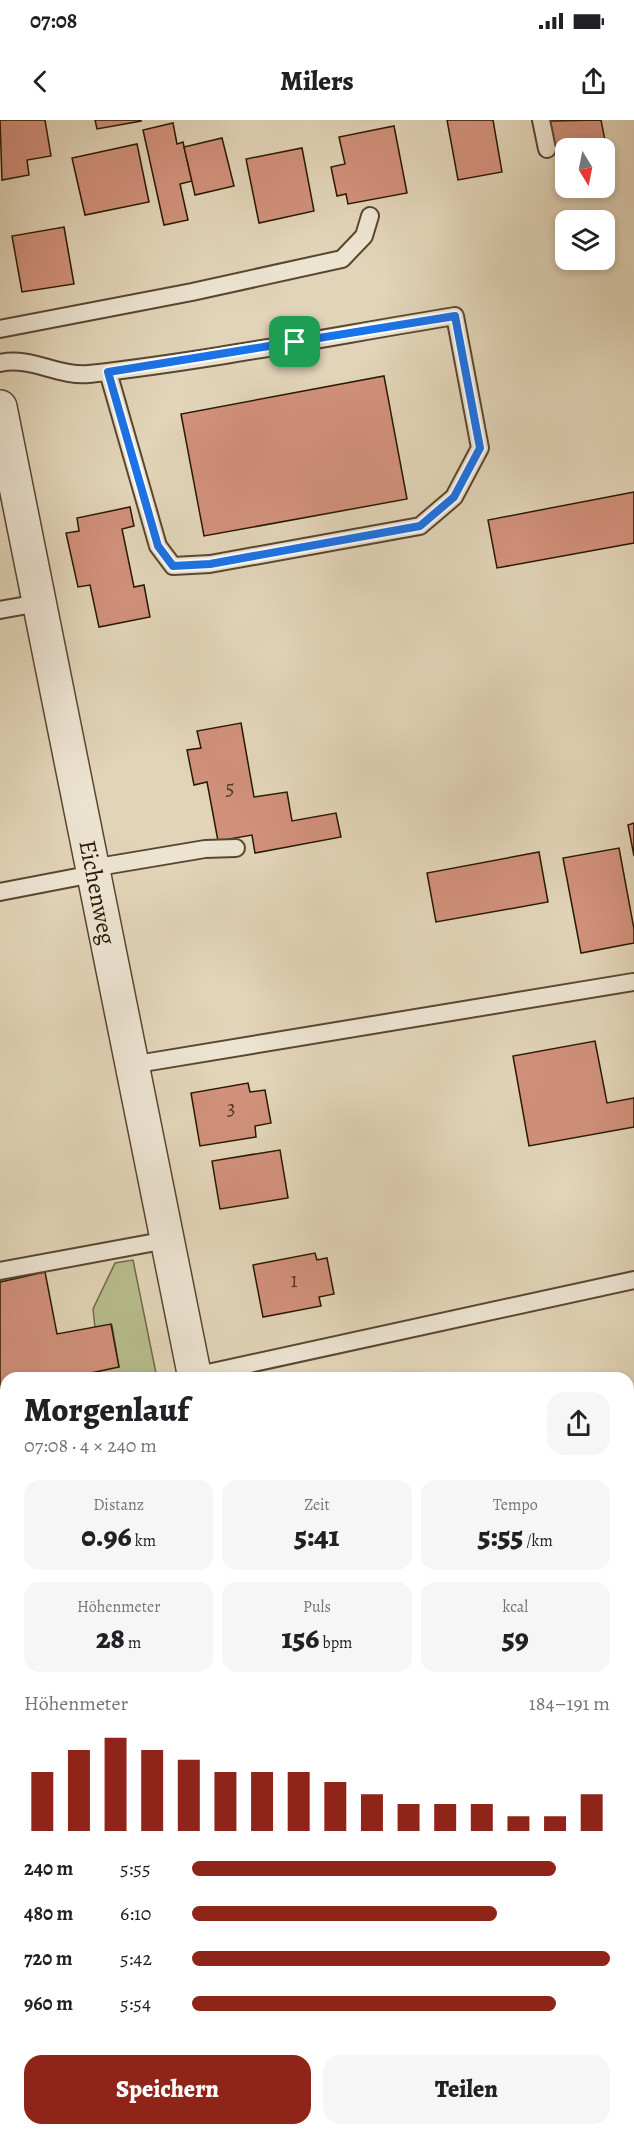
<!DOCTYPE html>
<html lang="de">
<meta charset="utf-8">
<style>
:root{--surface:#fff;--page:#f6f6f6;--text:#202124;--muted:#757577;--accent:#8f2418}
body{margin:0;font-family:Alegreya,serif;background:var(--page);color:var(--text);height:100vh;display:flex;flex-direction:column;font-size:22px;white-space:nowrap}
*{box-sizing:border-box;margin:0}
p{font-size:20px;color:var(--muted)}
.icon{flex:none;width:33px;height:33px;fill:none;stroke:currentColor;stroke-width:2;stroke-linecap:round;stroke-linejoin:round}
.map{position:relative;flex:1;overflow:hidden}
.drawer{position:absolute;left:0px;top:1252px;width:634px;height:764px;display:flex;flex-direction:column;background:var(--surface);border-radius:18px 18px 0 0;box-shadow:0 3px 9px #0003}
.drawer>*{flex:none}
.needle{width:39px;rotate:170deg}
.controls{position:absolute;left:555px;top:18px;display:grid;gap:12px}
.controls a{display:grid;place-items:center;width:60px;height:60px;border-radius:12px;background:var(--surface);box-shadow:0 3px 9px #0003;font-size:30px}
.pin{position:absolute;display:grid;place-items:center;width:51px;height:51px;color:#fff;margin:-26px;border-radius:12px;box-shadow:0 3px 9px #0006}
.round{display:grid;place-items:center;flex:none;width:63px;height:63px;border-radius:18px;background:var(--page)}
.summary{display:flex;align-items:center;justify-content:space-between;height:102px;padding:0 24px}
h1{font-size:33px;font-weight:800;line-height:45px}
.stats{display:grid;grid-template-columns:repeat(3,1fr);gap:9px;height:102px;padding:6px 24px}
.stats div{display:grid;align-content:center;border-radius:15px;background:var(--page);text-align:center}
.stats b{font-size:30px;font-weight:800}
.stats small{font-size:16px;font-weight:400}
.stats p{font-size:16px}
.chart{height:168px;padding:12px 24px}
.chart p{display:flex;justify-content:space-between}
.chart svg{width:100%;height:108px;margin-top:6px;stroke:var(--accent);stroke-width:6}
.primary-button{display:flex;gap:12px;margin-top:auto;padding:12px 24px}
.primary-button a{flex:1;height:69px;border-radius:18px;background:var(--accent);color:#fff;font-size:24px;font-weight:800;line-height:69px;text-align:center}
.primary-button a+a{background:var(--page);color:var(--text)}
ul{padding:0 24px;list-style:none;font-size:20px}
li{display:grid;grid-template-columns:96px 72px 1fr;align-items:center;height:45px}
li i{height:15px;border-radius:8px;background:var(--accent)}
.status{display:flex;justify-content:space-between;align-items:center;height:42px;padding:0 30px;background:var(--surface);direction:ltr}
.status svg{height:16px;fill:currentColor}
header{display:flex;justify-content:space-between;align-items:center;height:78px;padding:0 24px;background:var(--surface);font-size:27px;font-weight:800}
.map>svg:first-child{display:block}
.green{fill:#b7bc8c;stroke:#706a47;stroke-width:1.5}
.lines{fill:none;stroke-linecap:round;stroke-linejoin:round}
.stream{stroke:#6b7967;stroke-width:8}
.building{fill:#d1917b;stroke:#2a1802;stroke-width:1.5}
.lane-casing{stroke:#584730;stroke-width:20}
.street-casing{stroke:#584730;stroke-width:36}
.lane{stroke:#ece3d1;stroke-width:16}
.street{stroke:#ece3d1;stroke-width:33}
.route-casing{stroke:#fff;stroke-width:12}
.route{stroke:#1a73e8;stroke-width:8}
.labels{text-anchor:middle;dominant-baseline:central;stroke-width:5;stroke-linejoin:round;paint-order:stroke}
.number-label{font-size:21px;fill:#543620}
.street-label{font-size:24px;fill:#2a1802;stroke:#ece3d1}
</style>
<div class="status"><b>07:08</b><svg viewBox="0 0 49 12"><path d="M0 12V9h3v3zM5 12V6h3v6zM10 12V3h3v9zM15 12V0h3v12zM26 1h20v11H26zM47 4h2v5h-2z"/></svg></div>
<header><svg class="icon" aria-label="back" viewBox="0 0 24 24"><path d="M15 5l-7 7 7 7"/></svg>Milers<svg class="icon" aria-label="share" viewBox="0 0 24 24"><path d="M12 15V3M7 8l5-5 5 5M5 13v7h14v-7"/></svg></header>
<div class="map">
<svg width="634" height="2015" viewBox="0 0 634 2015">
<rect width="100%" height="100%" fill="#e2d4b8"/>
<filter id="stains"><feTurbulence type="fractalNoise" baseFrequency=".00333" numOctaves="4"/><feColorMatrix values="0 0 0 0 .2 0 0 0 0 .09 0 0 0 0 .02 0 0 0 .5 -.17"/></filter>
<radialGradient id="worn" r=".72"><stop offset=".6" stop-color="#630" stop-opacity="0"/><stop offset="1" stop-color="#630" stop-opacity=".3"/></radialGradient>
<!-- green -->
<polygon class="green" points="133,1140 157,1258 67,1258 119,1247 112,1205 95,1207 93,1189 115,1143"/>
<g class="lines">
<!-- stream -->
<g class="stream">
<polyline points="628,1500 634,1499"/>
<polyline points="0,1628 6,1626"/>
</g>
</g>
<!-- building -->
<g class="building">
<polygon points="0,0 45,0 51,36 27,40 29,55 2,60"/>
<polygon points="95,0 141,0 141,1 97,9"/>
<polygon points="447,0 493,0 502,52 458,60"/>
<polygon points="601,0 608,36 604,37 604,28 566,28 566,45 559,46 550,1"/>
<polygon points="173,3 177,24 183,22 192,61 180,64 188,100 164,105 143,10"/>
<polygon points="394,6 407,73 348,84 346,74 337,76 331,47 345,44 339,17"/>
<polygon points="222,18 234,66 195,75 184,27"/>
<polygon points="137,24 149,82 85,95 72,38"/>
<polygon points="302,28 314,91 259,103 246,39"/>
<polygon points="64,107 74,164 22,172 12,116"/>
<polygon points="384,256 407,379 204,416 181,294"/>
<polygon points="634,372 634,423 497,448 488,400"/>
<polygon points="130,387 134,406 122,409 134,467 144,465 150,497 99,507 90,465 78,467 66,413 79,411 77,398"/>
<polygon points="241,603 254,677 287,672 292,701 336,693 341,717 255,733 252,715 218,721 207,662 194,665 187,630 201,628 197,611"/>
<polygon points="634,703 634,736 628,705"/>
<polygon points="619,728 634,809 634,823 581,833 563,738"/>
<polygon points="539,732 548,782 436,802 427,753"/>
<polygon points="595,921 607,983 634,978 634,1007 529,1026 513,936"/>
<polygon points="248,963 250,972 265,970 271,1003 255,1006 256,1017 200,1026 191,973"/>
<polygon points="280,1030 288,1078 220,1089 212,1041"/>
<polygon points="315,1133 317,1140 327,1138 334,1174 319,1177 321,1186 263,1197 253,1145"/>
<polygon points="45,1152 57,1214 111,1204 119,1247 67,1258 6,1258 6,1402 0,1403 0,1162"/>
<polygon points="634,1363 634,1451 628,1453 628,1364"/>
<polygon points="634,1552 634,1774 628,1775 628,1553"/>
<polygon points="6,1707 6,1859 0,1860 0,1708"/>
<polygon points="262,2010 274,2010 275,2015 236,2015"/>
</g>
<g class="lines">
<defs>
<g id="lane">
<polyline points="541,0 547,29"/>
<polyline points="0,209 192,172 342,139 364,116 370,96"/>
<path d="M0,243C31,236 58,257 89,254C211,240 333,216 455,196L480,328L454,377L420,406L210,444L173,446L158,426L108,252"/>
<polyline points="0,490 39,483"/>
<polyline points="92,748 205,729 236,728"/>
<polyline points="0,772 93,754"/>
<polyline points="131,945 633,862"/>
<polyline points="0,1151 167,1120"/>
<polyline points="194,1256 634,1160"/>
<polyline points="0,1437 6,1436"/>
<polyline points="628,1478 634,1477"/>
<polyline points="116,2010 119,2015"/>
<polyline points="187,2015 202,2010"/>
</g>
<g id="street">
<path id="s1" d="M0,287L195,1258"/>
<polyline points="0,1933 6,1932"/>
<polyline points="344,2010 345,2015"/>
</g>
</defs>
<!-- lane casing -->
<use href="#lane" class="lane-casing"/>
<!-- street casing -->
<use href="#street" class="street-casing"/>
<!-- lane -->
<use href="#lane" class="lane"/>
<!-- street -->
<use href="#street" class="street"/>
</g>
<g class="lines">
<defs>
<polygon id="route" points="455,196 480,328 454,377 420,406 210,444 173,446 158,426 108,252"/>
</defs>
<!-- route casing -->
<use href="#route" class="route-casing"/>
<!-- route -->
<use href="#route" class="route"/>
</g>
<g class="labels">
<!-- number labels -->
<g class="number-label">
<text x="230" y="668">5</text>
<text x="231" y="988">3</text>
<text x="294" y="1160">1</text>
</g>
<!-- street labels -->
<g class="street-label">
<text stroke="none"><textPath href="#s1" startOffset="495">Eichenweg</textPath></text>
</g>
</g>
<rect width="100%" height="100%" filter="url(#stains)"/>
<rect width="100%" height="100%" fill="url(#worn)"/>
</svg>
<div class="controls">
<a><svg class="needle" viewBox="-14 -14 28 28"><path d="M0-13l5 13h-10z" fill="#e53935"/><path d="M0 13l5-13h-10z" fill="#757577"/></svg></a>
<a><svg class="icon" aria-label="layers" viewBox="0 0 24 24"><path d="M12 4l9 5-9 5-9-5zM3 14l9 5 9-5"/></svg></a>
</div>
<div class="pin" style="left:295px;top:222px;background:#1e9e55"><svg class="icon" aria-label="arrive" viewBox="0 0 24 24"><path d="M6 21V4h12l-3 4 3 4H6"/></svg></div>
<section class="drawer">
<div class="summary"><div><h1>Morgenlauf</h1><p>07:08 · 4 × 240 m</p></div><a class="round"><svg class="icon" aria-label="share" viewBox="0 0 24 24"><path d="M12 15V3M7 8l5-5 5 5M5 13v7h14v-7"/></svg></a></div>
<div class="stats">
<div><p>Distanz</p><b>0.96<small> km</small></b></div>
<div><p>Zeit</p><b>5:41</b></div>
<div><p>Tempo</p><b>5:55<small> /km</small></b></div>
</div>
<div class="stats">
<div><p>Höhenmeter</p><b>28<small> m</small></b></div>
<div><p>Puls</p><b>156<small> bpm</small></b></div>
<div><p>kcal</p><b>59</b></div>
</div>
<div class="chart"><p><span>Höhenmeter</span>184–191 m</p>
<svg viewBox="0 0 160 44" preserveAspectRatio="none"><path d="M5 44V20M15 44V11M25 44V6M35 44V11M45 44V15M55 44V20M65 44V20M75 44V20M85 44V24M95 44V29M105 44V33M115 44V33M125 44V33M135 44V38M145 44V38M155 44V29"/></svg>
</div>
<ul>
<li><b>240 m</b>5:55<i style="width:87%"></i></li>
<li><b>480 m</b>6:10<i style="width:73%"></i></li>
<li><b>720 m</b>5:42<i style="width:100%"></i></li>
<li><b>960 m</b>5:54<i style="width:87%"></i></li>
</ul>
<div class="primary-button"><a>Speichern</a><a>Teilen</a></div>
</section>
</div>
